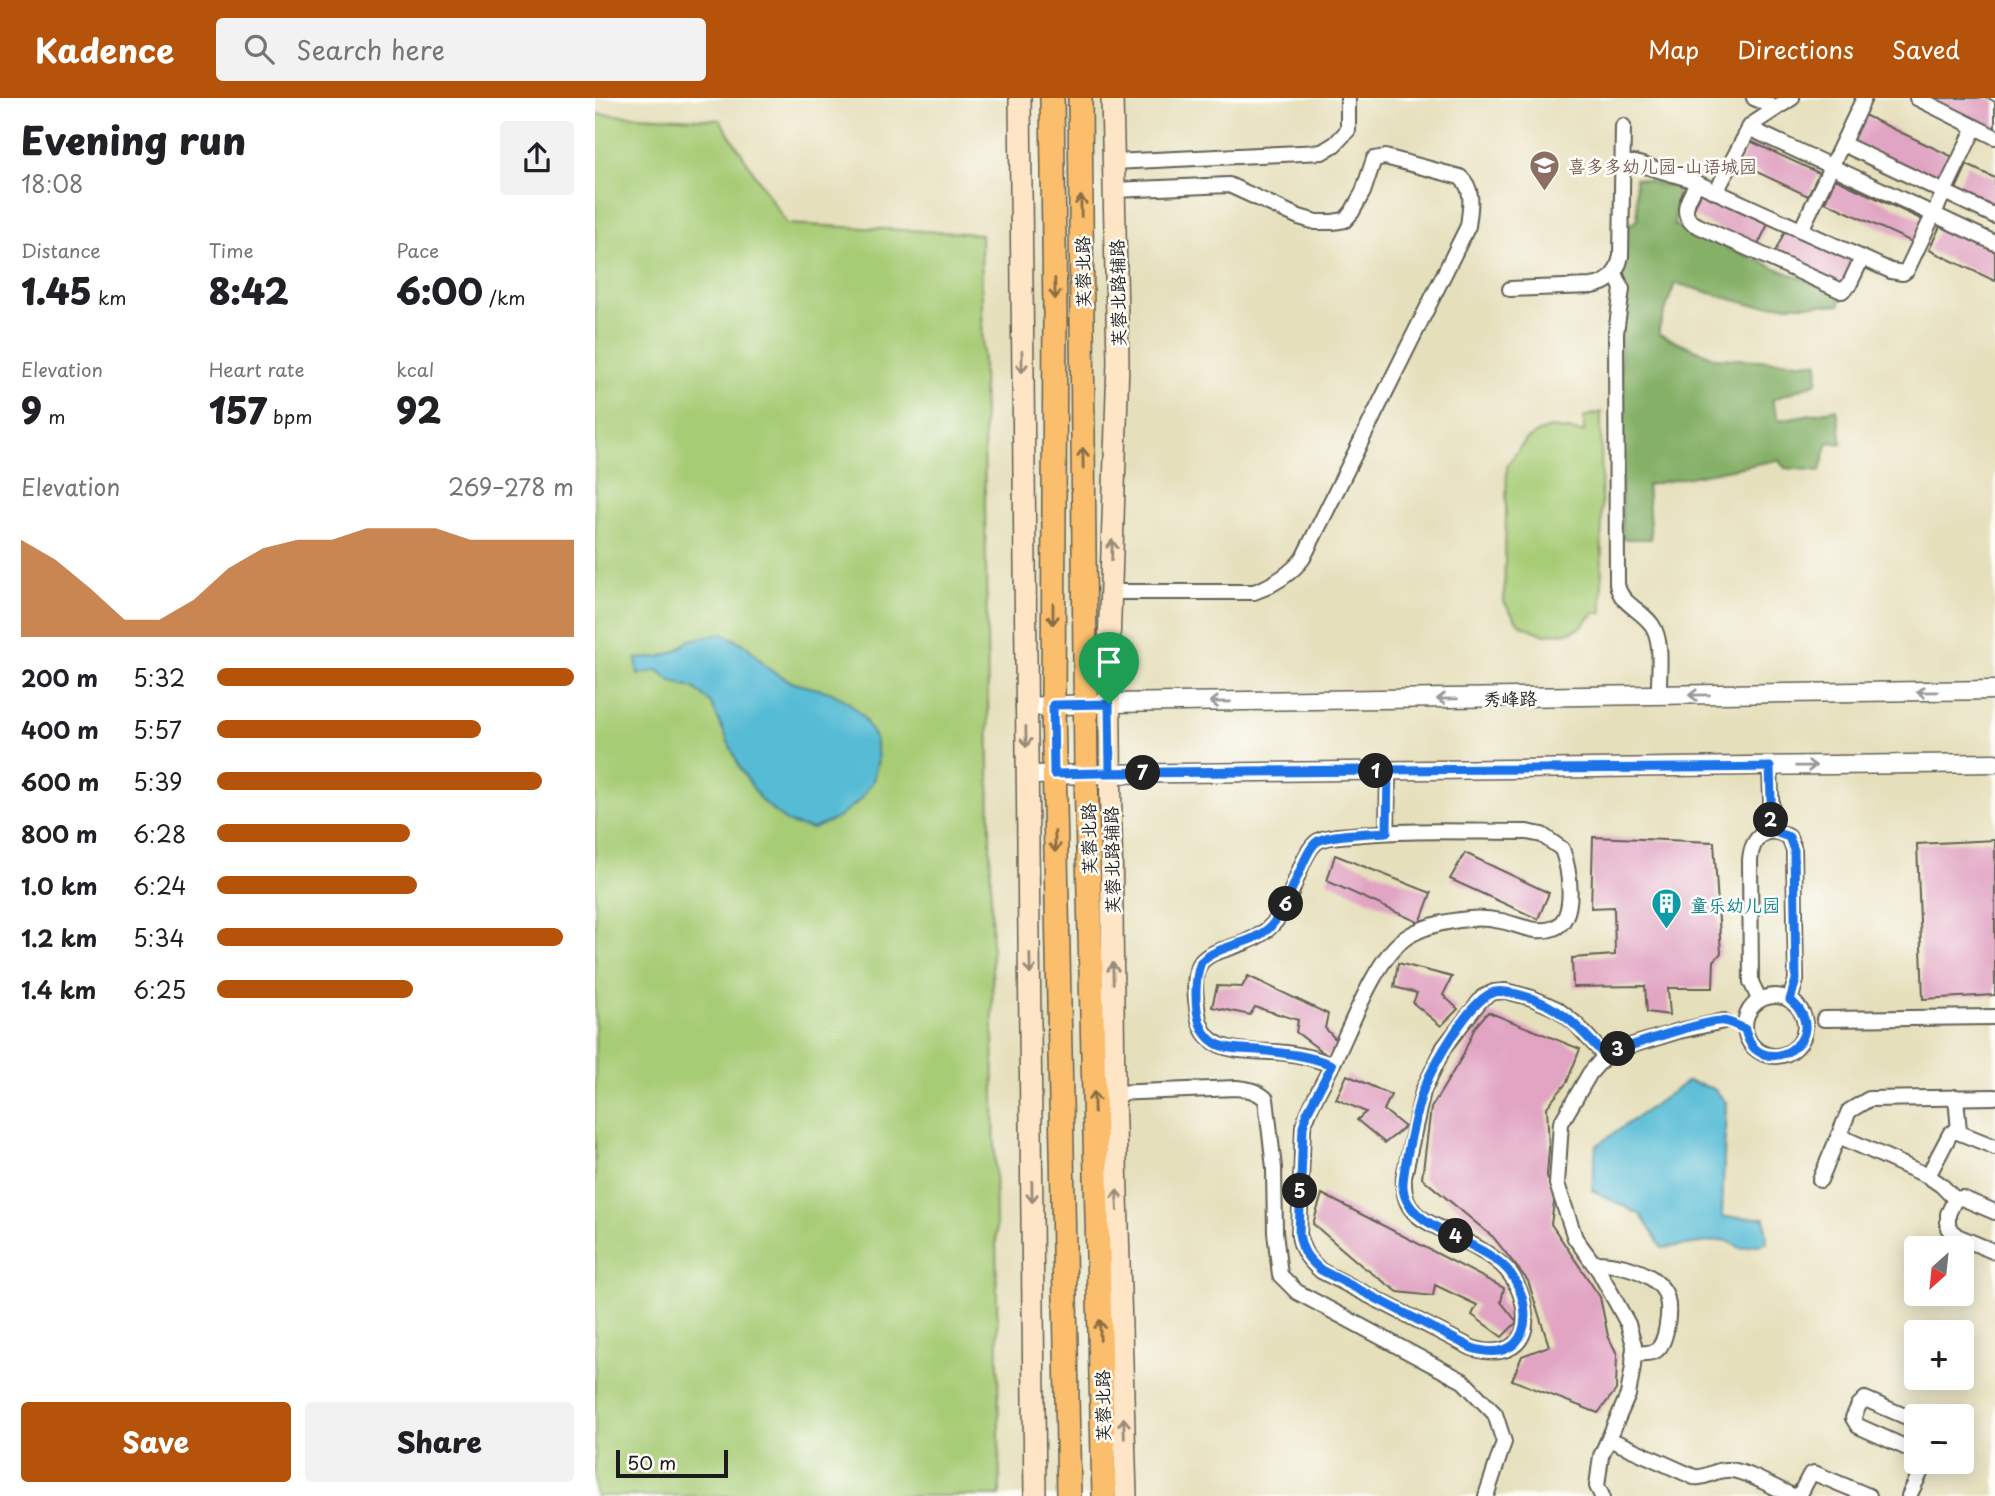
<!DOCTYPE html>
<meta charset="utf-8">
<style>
:root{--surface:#fff;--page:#f2f2f2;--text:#202124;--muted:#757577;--accent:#b45309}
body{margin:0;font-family:"Playpen Sans","LXGW WenKai TC",sans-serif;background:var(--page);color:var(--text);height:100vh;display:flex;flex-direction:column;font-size:26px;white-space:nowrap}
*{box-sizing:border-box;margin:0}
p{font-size:23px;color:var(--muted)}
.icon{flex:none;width:38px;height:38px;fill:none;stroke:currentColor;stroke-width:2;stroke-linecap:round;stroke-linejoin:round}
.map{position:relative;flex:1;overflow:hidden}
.panel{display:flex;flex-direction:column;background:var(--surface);width:595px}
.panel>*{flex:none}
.needle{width:46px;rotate:207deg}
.controls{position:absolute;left:1309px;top:1138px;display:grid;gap:14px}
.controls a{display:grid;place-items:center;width:70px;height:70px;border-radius:7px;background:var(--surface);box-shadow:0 4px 18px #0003;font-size:35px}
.scale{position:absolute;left:21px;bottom:18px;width:112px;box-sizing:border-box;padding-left:7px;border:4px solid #1c1c1c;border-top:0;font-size:19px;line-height:24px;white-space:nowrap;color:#1c1c1c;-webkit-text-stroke:5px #fdfcf7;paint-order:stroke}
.pin{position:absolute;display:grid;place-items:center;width:60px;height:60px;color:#fff;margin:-72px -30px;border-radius:50% 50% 50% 0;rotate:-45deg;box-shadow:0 0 7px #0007}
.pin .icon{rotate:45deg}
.km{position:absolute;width:35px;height:35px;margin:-18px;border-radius:50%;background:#222;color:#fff;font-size:19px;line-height:35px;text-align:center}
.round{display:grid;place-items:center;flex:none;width:74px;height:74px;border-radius:7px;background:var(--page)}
.headline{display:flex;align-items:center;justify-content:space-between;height:119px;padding:0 21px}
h1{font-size:38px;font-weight:800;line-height:52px}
.stats{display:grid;grid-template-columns:repeat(3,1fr);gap:10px;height:119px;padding:7px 21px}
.stats div{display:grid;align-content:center}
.stats b{font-size:35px;font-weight:800}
.stats small{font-size:19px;font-weight:400}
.stats p{font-size:19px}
.chart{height:196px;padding:14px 21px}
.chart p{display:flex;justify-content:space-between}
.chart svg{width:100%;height:126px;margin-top:7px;fill:var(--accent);opacity:.7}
.primary-button{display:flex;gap:14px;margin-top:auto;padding:14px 21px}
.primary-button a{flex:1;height:80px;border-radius:7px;background:var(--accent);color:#fff;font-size:28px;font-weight:800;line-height:80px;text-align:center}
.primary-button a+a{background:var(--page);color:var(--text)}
ul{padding:0 21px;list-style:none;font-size:23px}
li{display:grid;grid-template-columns:112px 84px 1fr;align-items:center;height:52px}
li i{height:18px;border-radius:9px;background:var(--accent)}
header{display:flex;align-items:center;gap:42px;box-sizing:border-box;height:98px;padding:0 35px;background:var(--accent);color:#fff}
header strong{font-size:33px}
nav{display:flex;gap:38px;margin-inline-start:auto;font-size:24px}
.search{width:490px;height:63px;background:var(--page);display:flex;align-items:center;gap:18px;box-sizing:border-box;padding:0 24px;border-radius:7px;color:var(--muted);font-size:26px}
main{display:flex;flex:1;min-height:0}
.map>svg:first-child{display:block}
.green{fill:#a7cc76;stroke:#627449;stroke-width:2}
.forest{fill:#85b067;stroke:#506642;stroke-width:2}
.water{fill:#57bcd5;stroke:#3a6c78;stroke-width:2}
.building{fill:#e1a4c3}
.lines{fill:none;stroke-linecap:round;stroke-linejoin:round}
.minor-casing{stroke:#636054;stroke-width:18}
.tertiary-casing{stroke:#636054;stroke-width:21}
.secondary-casing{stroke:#636054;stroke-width:24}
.primary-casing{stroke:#636054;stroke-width:26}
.minor{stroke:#fff;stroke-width:14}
.tertiary{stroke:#fff;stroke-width:18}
.secondary{stroke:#fde5c5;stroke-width:21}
.primary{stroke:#fabe6d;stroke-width:23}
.oneway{stroke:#8b6d44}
.oneway2{stroke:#988b79}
.oneway3{stroke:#999}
.route-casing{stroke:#fff;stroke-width:14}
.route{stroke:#1a73e8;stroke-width:9}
.labels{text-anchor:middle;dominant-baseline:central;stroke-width:5;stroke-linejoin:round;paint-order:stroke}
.education-label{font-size:18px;fill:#785e54;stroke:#fdfcf7;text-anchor:start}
.street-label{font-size:18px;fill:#1c1c1c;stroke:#fdfcf7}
.culture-label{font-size:18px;fill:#0d838f;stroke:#fdfcf7;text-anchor:start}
</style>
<header>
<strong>Kadence</strong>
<div class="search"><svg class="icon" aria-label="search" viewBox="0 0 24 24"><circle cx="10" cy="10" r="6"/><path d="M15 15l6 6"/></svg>Search here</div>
<nav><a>Map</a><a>Directions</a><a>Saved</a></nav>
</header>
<main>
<section class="panel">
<div class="headline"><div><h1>Evening run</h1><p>18:08</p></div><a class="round"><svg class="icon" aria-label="share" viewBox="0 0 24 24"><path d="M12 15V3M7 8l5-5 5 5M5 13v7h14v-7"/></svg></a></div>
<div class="stats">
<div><p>Distance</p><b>1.45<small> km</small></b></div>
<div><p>Time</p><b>8:42</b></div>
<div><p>Pace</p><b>6:00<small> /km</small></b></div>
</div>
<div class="stats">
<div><p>Elevation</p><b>9<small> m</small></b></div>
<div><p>Heart rate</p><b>157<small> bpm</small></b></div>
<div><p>kcal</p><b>92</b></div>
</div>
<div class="chart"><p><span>Elevation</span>269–278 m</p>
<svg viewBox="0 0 160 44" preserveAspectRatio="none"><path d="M0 44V10L10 17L20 27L30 38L40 38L50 31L60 20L70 13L80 10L90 10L100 6L110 6L120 6L130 10L140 10L150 10L160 10V44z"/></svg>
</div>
<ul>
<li><b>200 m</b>5:32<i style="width:100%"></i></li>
<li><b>400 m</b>5:57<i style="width:74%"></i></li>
<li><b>600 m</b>5:39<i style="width:91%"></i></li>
<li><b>800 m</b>6:28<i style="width:54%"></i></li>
<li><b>1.0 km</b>6:24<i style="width:56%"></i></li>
<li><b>1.2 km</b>5:34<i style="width:97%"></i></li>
<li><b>1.4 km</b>6:25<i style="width:55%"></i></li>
</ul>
<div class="primary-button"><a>Save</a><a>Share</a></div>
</section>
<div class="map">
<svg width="1400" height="1398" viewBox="0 0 1400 1398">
<rect width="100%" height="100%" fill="#fdfcf7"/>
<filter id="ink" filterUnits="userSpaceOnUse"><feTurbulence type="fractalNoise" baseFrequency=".0143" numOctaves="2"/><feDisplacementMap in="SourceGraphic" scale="14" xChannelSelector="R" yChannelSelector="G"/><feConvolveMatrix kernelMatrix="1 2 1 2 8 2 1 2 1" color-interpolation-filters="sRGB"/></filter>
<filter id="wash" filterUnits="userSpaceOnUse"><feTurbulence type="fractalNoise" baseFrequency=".00686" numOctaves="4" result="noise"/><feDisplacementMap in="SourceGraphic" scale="28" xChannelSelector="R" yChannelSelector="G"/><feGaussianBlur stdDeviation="1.57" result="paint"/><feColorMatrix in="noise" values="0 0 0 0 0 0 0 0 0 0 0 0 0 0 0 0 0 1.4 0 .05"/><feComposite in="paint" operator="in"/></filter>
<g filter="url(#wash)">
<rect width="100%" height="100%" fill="#e6dfbb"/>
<!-- green -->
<g class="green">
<polygon points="0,16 125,22 192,126 386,136 405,1398 0,1398"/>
<polygon points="1006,314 1007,515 999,515 986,529 976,534 948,536 924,526 909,504 912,367 931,342 944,334 956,330 989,334 989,319"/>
</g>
<!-- forest -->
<polygon class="forest" points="1040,80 1083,90 1079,127 1245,197 1245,207 1157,207 1080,185 1064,230 1064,236 1121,260 1223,265 1222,284 1177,302 1184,322 1242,311 1247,346 1233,344 1225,373 1190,370 1183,362 1052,387 1056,441 1027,441 1025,182 1031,130 1043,121"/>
<!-- water -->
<g class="water">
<polygon points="127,535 151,547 175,572 199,585 235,594 253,604 268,618 280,640 283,661 278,683 265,702 243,720 218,731 193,725 166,702 145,670 116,605 99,590 76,583 63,572 43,577 41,561 65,559 81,553 95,542"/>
<polygon points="1093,983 1119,991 1131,1004 1127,1119 1170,1120 1172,1145 1145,1150 1130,1142 1067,1150 1046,1117 997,1092 1001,1048"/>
</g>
<g id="blocks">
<!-- building -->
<g class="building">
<polygon points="1335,0 1393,0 1400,4 1400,32"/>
<polygon points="1269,17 1358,59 1346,84 1257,43"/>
<polygon points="1155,43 1224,75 1213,98 1145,66"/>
<polygon points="1372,67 1400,80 1400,109 1361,91"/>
<polygon points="1240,81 1328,122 1317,144 1230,104"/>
<polygon points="1106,95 1173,126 1162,149 1096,117"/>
<polygon points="1345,128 1400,153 1400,183 1334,152"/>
<polygon points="1190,133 1258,164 1247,188 1179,156"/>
<polygon points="998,739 1119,744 1126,855 1119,863 1118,890 1073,890 1075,917 1052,914 1050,888 978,889 977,860 1020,857 1019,809 996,810"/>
<polygon points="1400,742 1400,897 1328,901 1322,746"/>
<polygon points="870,755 954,795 943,821 855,781"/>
<polygon points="740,757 836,795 825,825 732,783"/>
<polygon points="803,865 857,879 848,897 863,911 846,928 818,905 822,895 799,889"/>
<polygon points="653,878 733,916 730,930 745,946 733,958 701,934 703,922 660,909 655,917 617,909 622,888 647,889"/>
<polygon points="893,914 985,951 972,984 952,1009 954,1050 952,1078 960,1098 956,1126 1005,1199 1013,1238 1022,1256 1021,1292 1003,1315 917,1282 927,1258 954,1248 933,1183 898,1139 827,1080 836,1010 867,959 880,929"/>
<polygon points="752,977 796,997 789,1012 810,1029 790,1045 762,1022 771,1014 741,1001"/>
<polygon points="727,1096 909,1190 906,1204 922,1224 907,1239 877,1217 882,1207 840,1187 838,1198 803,1194 767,1168 718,1126"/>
</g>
</g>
</g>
<g filter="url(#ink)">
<use href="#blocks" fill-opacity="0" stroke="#636054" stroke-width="2"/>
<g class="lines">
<defs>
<g id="minor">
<polyline points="1159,0 1180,10"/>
<polyline points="1322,0 1400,39"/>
<polyline points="1154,30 1400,145"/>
<polyline points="1248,46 1400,118"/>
<polyline points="518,64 727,54 740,46 753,32 753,0"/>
<polyline points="1027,65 1040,65 1091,80 1296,173 1308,175 1312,172 1380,29"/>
<path d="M1102,85C1095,99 1084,113 1097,125L1247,193L1254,187L1267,160"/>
<polyline points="1121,94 1156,27 1197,0"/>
<polyline points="1206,132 1269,0"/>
<path d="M1020,175L1027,191L1021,235L1022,486C1025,506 1046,511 1057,527C1069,545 1063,577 1064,598"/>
<path d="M915,191L996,188C1014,186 1022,176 1026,158L1028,28"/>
<path d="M516,494H659C677,488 697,475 708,460L873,128C875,111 880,91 865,79L790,59L779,61L768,94L757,114L750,122L738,124H721L704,119L634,87L519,92"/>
<polyline points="1175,669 1177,733"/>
<polyline points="792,734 793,673"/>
<circle cx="1180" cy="928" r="30"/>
<path d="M1164,901L1156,884L1155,762C1157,739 1172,725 1194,739L1199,752L1201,882L1195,902"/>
<polyline points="1229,921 1400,919"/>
<path d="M737,967C722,961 707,957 691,955C668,952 632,957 614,940C603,929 603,916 601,901C595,850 620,858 653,843C666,838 678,828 686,816C698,799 707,750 725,742C734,738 746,738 756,737C814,731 873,734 932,734L947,737L967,751C974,770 983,820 959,830C942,837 922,826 906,823C896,821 885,820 874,821C852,823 827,828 809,841C780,862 756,929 740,961C729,984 716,1005 708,1029L704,1137C707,1154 713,1161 726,1173L877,1250C889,1254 901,1256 914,1250C926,1245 931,1232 930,1219C927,1166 887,1152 846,1131C837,1126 826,1122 819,1114C810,1104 808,1091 809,1078L828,993L849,949L888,899L899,894L911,893L937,900L962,911L981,926L1010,958"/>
<path d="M519,995L641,990C654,991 662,993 671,1001L679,1070L680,1134L685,1177L702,1194L868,1283L900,1316L909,1344L891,1398"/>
<polyline points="1361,999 1364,1033"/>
<polyline points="1244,1038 1333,1078 1346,1087 1360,1101 1367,1100 1400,1114"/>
<polyline points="1333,1078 1355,1036 1360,1033 1400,1049"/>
<polyline points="1225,1082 1254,1013 1274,1001 1400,999"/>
<polyline points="1360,1101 1353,1116 1353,1130 1362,1138 1400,1154"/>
<path d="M998,1165C1018,1165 1045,1170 1060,1183C1066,1188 1071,1194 1072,1201C1075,1213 1072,1247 1060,1253C1054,1256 1045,1255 1038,1256"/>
<polyline points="1321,1323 1270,1301 1264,1307 1258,1320 1263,1328 1321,1354"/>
<path d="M1014,1341L1099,1379C1110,1381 1119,1372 1131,1372C1147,1370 1181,1391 1198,1398"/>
<polyline points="1007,1398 1002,1388 1006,1358 1033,1297 1038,1268 1039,1247 1033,1226 1004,1173 980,1140 962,1086 966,1025 995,975 1010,958 1021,952 1084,933 1129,923"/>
<polyline points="1204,1398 1215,1377 1219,1375 1274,1398"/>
<polyline points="1314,1398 1331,1363"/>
</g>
<g id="tertiary">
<polyline points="430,609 514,605 1400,592"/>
<polyline points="432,677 1400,665"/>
</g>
<g id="secondary">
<polyline points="425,0 440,1398"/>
<polyline points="517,0 523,263 514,549 519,995 531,1398"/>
</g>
<g id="primary">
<polyline points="457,0 460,215 458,607 474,1398"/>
<polyline points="485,0 491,675 509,1398"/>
</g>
</defs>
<!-- minor casing -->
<use href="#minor" class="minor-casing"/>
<!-- tertiary casing -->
<use href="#tertiary" class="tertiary-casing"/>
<!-- secondary casing -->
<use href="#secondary" class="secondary-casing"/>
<!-- primary casing -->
<use href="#primary" class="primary-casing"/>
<!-- minor -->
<use href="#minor" class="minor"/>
<!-- tertiary -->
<use href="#tertiary" class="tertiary"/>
<!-- secondary -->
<use href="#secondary" class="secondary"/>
<!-- primary -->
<use href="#primary" class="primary"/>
</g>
<!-- one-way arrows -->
<defs><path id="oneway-shaft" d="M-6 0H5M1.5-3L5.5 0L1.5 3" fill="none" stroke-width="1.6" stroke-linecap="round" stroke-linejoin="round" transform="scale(1.75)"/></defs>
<g class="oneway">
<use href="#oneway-shaft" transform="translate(486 108) rotate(-91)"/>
<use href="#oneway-shaft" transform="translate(460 191) rotate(89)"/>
<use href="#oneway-shaft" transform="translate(488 360) rotate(-91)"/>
<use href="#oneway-shaft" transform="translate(458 516) rotate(90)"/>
<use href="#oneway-shaft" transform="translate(460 744) rotate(89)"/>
<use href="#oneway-shaft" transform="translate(499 1004) rotate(-91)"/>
<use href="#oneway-shaft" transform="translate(505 1232) rotate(-91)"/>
</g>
<g class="oneway2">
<use href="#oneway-shaft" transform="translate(427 264) rotate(90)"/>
<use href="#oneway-shaft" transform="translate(517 452) rotate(-88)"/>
<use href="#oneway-shaft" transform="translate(431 639) rotate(89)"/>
<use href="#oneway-shaft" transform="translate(435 866) rotate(89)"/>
<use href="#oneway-shaft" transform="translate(518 875) rotate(-91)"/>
<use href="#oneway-shaft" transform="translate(437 1094) rotate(89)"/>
<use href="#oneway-shaft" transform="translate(522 1102) rotate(-92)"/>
<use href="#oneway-shaft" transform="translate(529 1330) rotate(-92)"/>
</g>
<g class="oneway3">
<use href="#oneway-shaft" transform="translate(1332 594) rotate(179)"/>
<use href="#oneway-shaft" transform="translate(1104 597) rotate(179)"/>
<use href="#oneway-shaft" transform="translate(852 601) rotate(179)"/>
<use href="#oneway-shaft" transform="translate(625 604) rotate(179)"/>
<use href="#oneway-shaft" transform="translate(1211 668) rotate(-1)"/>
</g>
</g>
<g class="lines" filter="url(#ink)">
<defs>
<path id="route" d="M514,606L458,607L459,676C698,671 936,672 1175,669L1177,733L1194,739L1199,752L1201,882L1195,902C1243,941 1162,988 1150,931C1144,929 1136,924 1129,923C1113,921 1026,950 1010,958C985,930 963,906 926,897C917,895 908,892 900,894C876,899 838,968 829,990C823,1004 807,1075 808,1089C810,1132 892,1142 916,1176C942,1214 933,1268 877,1250L726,1172C713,1161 707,1154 704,1136L708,1029L712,1015L737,967C713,957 688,955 662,952C650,951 636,952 624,947C610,941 604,927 602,912C600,895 600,880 606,864C625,846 653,848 673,831C695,811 708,751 723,743C735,736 776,735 792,734L793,673L515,675L514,606"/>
</defs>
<!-- route casing -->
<use href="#route" class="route-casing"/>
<!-- route -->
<use href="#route" class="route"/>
</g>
<!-- icons -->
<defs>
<symbol id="school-pin" viewBox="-11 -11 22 30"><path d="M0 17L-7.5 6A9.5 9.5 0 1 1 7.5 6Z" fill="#8d6e63" stroke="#fdfcf7"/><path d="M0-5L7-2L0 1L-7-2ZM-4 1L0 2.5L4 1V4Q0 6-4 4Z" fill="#fff"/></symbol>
<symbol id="building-pin" viewBox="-11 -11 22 30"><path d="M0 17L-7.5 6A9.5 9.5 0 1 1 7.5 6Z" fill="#0f9aa8" stroke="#fdfcf7"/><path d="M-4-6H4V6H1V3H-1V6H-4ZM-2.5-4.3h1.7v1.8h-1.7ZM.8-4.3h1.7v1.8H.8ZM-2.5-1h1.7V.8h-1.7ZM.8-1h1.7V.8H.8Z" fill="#fff"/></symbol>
</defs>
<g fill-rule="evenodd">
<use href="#school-pin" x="932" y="50" width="35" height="47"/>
<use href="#building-pin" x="1054" y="788" width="35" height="47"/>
</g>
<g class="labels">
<!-- education labels -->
<g class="education-label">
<text x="973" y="67">喜多多幼儿园-山语城园</text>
</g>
<!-- street labels -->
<g class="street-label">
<text transform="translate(487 174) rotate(-91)">芙蓉北路</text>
<text transform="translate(522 195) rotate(-91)">芙蓉北路辅路</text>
<text transform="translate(915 600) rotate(-1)">秀峰路</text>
<text transform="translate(493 741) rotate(-91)">芙蓉北路</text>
<text transform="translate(516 762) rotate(-91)">芙蓉北路辅路</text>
<text transform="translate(507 1308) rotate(-91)">芙蓉北路</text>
</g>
<!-- culture labels -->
<g class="culture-label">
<text x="1095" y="806">童乐幼儿园</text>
</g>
</g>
</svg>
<div class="controls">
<a><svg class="needle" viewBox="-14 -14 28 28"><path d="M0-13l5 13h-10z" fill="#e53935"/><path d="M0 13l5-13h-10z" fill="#757577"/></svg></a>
<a>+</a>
<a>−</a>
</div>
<div class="scale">50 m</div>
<div class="pin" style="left:514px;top:606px;background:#1e9e55"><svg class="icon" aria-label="arrive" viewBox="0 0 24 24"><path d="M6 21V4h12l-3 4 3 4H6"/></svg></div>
<b class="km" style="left:781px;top:673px">1</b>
<b class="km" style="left:1176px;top:722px">2</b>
<b class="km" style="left:1023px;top:951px">3</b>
<b class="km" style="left:861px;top:1138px">4</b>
<b class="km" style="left:705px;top:1093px">5</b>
<b class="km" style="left:691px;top:806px">6</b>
<b class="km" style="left:548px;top:675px">7</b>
</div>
</main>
